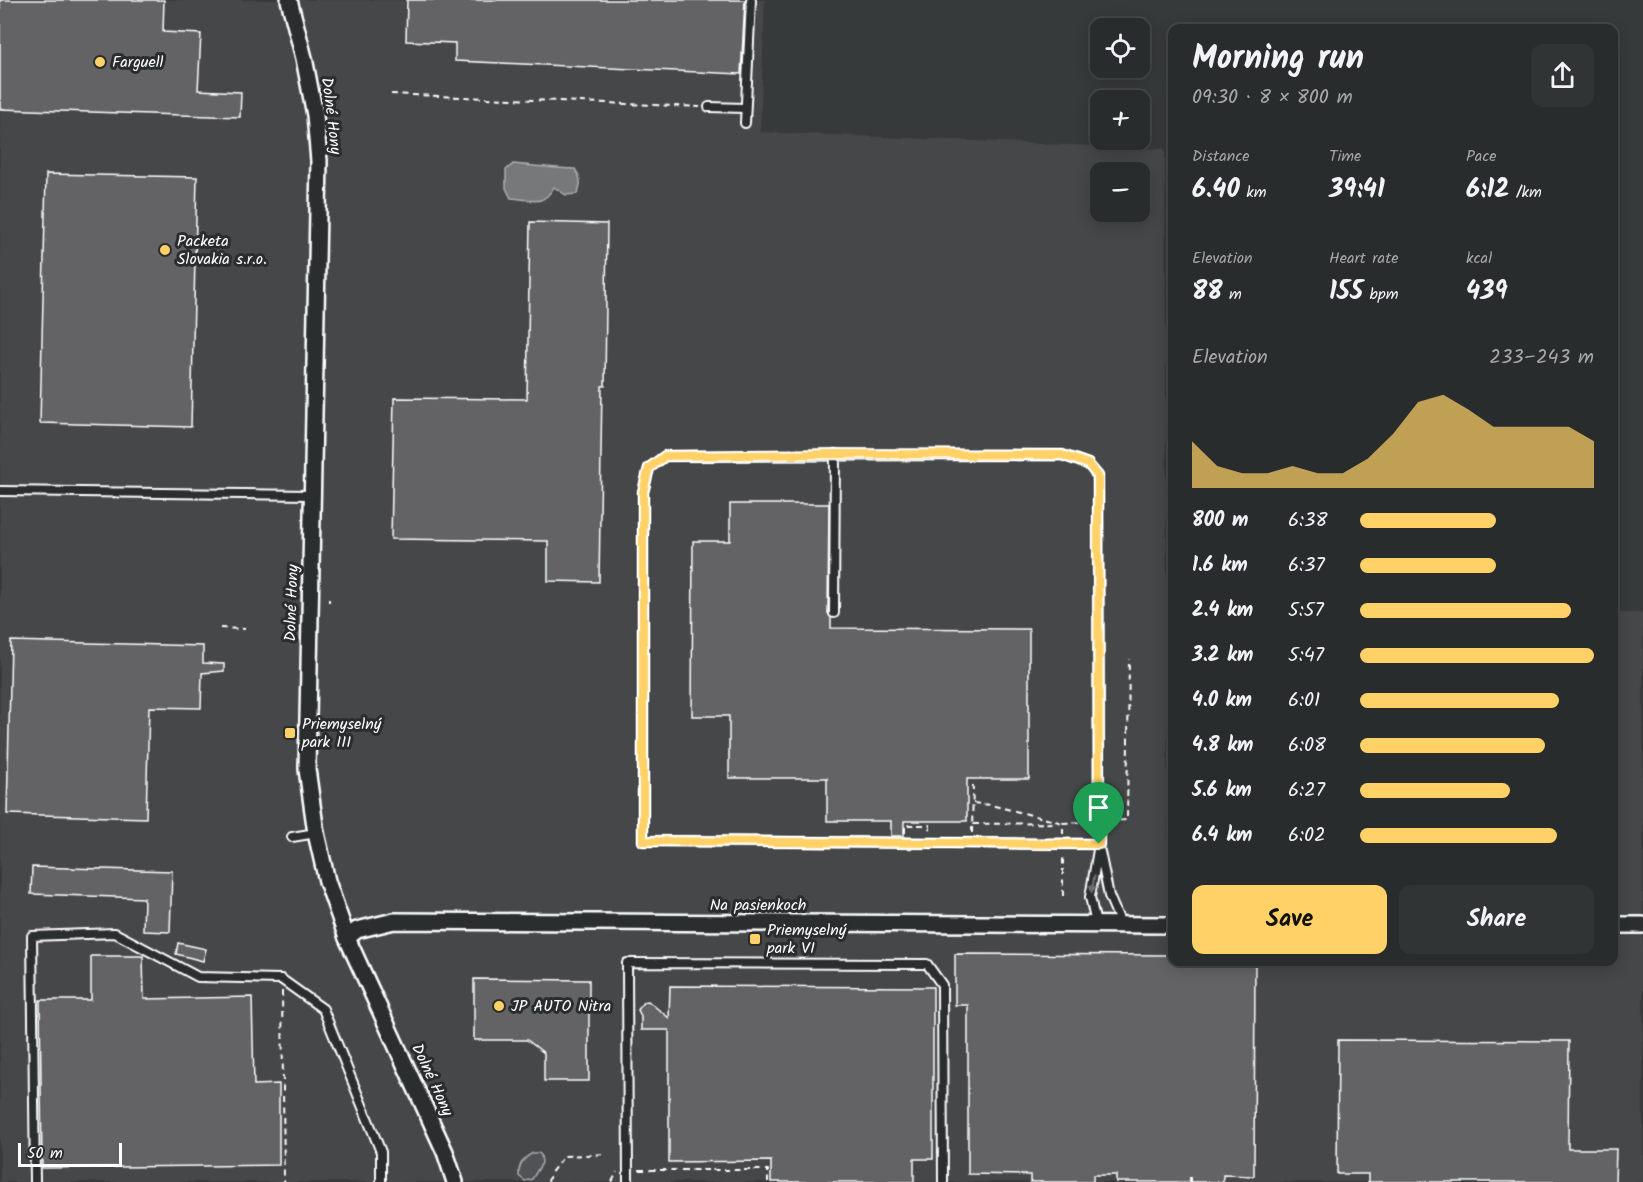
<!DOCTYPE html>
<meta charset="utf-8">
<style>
:root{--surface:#292c2c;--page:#313434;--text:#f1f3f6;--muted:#a5a7a9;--line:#454848;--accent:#ffd166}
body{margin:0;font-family:Kalam,sans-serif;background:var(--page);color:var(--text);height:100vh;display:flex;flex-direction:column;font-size:22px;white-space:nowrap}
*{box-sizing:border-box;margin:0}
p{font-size:20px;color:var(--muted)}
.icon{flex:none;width:33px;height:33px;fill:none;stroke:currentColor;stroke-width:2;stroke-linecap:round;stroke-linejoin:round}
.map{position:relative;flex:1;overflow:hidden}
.drawer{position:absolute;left:1168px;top:24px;width:450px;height:942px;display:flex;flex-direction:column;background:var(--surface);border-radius:12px;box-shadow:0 3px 15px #0003,0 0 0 2px var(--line)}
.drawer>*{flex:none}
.buttons{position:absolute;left:1090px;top:18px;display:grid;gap:12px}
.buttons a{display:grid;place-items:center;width:60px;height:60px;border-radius:12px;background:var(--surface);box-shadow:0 3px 15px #0003,0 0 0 2px var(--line);font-size:30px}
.scale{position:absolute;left:18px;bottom:15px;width:104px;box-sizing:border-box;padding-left:6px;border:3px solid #fff;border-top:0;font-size:16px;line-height:21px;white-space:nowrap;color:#fff;-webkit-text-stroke:4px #2a2d2e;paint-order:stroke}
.pin{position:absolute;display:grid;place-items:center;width:51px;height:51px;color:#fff;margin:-62px -26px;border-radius:50% 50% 50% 0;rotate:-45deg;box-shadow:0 0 6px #0007}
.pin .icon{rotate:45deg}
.round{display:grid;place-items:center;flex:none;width:63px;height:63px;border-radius:12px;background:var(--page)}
.head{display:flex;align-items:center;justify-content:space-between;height:102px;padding:0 24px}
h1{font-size:33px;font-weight:600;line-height:45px}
.metrics{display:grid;grid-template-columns:repeat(3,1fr);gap:9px;height:102px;padding:6px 24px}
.metrics div{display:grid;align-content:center}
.metrics b{font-size:26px;font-weight:600}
.metrics small{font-size:16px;font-weight:400}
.metrics p{font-size:16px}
.chart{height:168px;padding:12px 24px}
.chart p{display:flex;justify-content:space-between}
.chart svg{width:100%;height:108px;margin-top:6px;fill:var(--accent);opacity:.7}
.button{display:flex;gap:12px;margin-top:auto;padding:12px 24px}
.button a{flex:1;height:69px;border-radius:12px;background:var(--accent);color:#111;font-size:24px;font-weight:600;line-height:69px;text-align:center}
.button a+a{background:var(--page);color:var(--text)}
ul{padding:0 24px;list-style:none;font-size:20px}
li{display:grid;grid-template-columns:96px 72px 1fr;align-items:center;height:45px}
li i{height:15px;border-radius:8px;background:var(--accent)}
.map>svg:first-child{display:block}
.built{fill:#444748;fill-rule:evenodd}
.green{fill:#505354;stroke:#a8a9aa;stroke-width:1.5}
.water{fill:#767879;stroke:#adaeaf;stroke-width:1.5}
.building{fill:#636465;stroke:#fff;stroke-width:1.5}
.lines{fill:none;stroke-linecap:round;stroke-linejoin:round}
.lane-casing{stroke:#fff;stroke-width:12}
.street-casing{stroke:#fff;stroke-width:20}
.path{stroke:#fff;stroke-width:2;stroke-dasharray:6 4.5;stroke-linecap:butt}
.lane{stroke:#2a2d2e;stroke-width:8}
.street{stroke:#2a2d2e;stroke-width:15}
.oneway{fill:#6a6c6d}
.route-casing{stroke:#fff;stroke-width:12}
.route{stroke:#ffd166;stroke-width:8}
.poi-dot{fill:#ffd166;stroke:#2a2d2e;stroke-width:2}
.labels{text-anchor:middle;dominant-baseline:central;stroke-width:6;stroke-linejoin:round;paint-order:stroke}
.poi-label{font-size:16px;fill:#fff;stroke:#2a2d2e;text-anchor:start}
.street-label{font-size:16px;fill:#fff;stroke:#2a2d2e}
</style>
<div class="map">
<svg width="1643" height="1182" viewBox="0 0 1643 1182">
<rect width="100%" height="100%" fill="#373a3b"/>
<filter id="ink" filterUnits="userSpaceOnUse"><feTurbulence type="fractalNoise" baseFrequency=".0167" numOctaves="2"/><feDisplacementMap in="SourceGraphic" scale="12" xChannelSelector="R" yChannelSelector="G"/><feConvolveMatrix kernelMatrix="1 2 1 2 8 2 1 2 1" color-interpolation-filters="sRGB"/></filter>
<g filter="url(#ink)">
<!-- built -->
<path class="built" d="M0,0H765L760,132L1165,149L1168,898L1173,899V962H1614V613H1643V1182H0ZM1101,172H1140V212H1101Z"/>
<!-- green -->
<path class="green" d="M533,1153H538L541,1155L542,1163L532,1179L525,1181L519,1176C518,1165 523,1158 533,1153Z"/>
<!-- water -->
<path class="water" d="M513,164C534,166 554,168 575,169C581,178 582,185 577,194L566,195L554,187C542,208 532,199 511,198L506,188V170Z"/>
<!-- building -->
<g class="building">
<polygon points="0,0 164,0 163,32 201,34 198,90 241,92 240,117 0,109"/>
<polygon points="407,0 745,0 741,74 455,61 455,43 406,41"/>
<polygon points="46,174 197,177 191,427 40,423"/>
<polygon points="530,222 607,224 605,386 602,386 599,582 548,581 548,541 391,539 394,398 527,399"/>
<polygon points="730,504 829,504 828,613 831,618 831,628 1029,629 1029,779 967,779 967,821 904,821 904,836 891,836 891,821 827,821 827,778 729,778 729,716 692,716 693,541 730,541"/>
<polygon points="11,641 203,646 203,663 224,664 224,671 202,673 201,708 149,707 146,818 7,814"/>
<polygon points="32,867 172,871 170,932 143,931 144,898 31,894"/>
<polygon points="178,943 206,949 203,961 176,954"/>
<polygon points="955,954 1173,955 1173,962 1255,962 1254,1176 1223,1175 1223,1182 1116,1182 1116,1175 1093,1175 1093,1182 1030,1182 1030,1175 968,1174 968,1005 955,1005"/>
<polygon points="91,956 143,956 144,999 252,997 254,1085 279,1084 279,1165 42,1168 40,1000 91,1000"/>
<polygon points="474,979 589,980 589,1081 544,1081 544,1053 527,1040 474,1040"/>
<polygon points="670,986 933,987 933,1159 914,1159 914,1182 771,1182 771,1161 669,1162 669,1030 641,1030 641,1016 638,1010 643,1002 648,1001 669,1018"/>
<polygon points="1338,1040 1569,1041 1568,1149 1616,1149 1615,1182 1368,1182 1368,1174 1337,1174"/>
</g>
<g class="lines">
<defs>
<g id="lane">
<polyline points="709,107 745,108"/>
<polyline points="745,123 751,0"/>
<polyline points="0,491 313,495"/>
<polyline points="834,613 835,454"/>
<polyline points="292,837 316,833"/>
<polyline points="1100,852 1109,896 1121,924"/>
<polyline points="1096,924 1090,897 1099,844 1098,476 1088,464 1062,455 665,456 649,468 643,492 643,841 1099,844"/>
<polyline points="35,1182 32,936 115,933 198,977 281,979 323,1009 381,1152 381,1182"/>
<polyline points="628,1182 627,963 927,964 942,985 943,1182"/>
</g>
<g id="street">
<polyline points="289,0 304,58 315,115 319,161 307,769 316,833 327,881 347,938 445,1152 455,1182"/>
<polyline points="1614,925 1643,925"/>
<polyline points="347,938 357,930 394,921 1173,925"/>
</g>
</defs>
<!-- lane casing -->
<use href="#lane" class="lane-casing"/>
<!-- street casing -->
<use href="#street" class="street-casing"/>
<!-- path -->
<g class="path">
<polyline points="391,94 700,107"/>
<polyline points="329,602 329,599"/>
<polyline points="220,628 245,629"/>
<polyline points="973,803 991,805 1063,823"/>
<polyline points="1109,821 1127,820 1129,659"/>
<polyline points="973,824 1057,823"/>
<polyline points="905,833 905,825 930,825 930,832"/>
<polyline points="972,833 973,782"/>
<polyline points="1063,834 1063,823 1088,822"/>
<polyline points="1063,896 1063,854"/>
<polyline points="282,991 284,1182"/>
<polyline points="639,1170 768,1170 768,1182"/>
<polyline points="1190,1177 1190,1182"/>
<polyline points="548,1182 550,1174 564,1156 606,1154"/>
<polyline points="612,1182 617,1172"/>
</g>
<!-- lane -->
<use href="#lane" class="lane"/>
<!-- street -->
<use href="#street" class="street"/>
</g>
<!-- one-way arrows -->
<defs><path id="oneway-solid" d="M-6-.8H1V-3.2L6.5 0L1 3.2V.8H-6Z" transform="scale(1.5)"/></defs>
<use class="oneway" href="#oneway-solid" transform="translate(1093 884) rotate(100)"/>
</g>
<g class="lines" filter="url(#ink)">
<defs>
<polygon id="route" points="834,454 1062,455 1088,464 1098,476 1099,844 643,841 643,492 649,468 665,456"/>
</defs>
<!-- route casing -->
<use href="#route" class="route-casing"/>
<!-- route -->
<use href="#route" class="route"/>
</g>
<!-- markers -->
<g class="poi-dot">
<circle cx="100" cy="62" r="6"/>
<circle cx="165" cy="250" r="6"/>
<rect x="284" y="727" width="12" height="12" rx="3"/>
<rect x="749" y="933" width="12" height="12" rx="3"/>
<circle cx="499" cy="1006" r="6"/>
</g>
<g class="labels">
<!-- poi labels -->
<g class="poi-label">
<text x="112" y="62">Farguell</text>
<text x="177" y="241">Packeta<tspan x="177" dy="18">Slovakia s.r.o.</tspan></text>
<text x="302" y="724">Priemyselný<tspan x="302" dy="18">park III</tspan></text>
<text x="767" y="930">Priemyselný<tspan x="767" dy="18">park VI</tspan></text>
<text x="511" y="1006">JP AUTO Nitra</text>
</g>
<!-- street labels -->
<g class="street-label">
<text transform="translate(331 116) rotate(83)">Dolné Hony</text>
<text transform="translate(292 603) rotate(-88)">Dolné Hony</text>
<text x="758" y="905">Na pasienkoch</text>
<text transform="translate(432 1080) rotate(65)">Dolné Hony</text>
</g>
</g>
</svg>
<div class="buttons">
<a><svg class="icon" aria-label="locate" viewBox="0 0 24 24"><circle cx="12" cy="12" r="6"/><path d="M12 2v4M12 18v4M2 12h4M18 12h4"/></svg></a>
<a>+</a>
<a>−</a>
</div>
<div class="scale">50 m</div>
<div class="pin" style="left:1099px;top:844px;background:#1e9e55"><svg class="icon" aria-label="arrive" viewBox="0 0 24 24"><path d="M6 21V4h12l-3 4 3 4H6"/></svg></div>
<section class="drawer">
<div class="head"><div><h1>Morning run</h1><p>09:30 · 8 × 800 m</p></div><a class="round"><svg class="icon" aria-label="share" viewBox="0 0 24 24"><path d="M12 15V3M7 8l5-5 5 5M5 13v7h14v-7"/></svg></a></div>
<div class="metrics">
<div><p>Distance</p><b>6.40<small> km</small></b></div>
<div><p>Time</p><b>39:41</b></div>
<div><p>Pace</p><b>6:12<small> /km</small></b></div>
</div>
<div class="metrics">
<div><p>Elevation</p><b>88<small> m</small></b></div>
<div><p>Heart rate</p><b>155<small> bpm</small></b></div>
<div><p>kcal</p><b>439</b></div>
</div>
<div class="chart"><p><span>Elevation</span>233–243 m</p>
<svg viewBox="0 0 160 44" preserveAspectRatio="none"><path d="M0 44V25L10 35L20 38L30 38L40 35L50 38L60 38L70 32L80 22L90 9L100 6L110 12L120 19L130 19L140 19L150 19L160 25V44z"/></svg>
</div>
<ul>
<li><b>800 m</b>6:38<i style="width:58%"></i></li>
<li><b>1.6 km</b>6:37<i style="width:58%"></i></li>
<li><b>2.4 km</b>5:57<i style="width:90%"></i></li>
<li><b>3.2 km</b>5:47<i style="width:100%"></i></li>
<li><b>4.0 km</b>6:01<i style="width:85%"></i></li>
<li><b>4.8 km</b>6:08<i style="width:79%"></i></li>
<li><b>5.6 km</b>6:27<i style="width:64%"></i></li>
<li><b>6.4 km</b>6:02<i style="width:84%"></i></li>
</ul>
<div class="button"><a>Save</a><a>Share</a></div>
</section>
</div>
